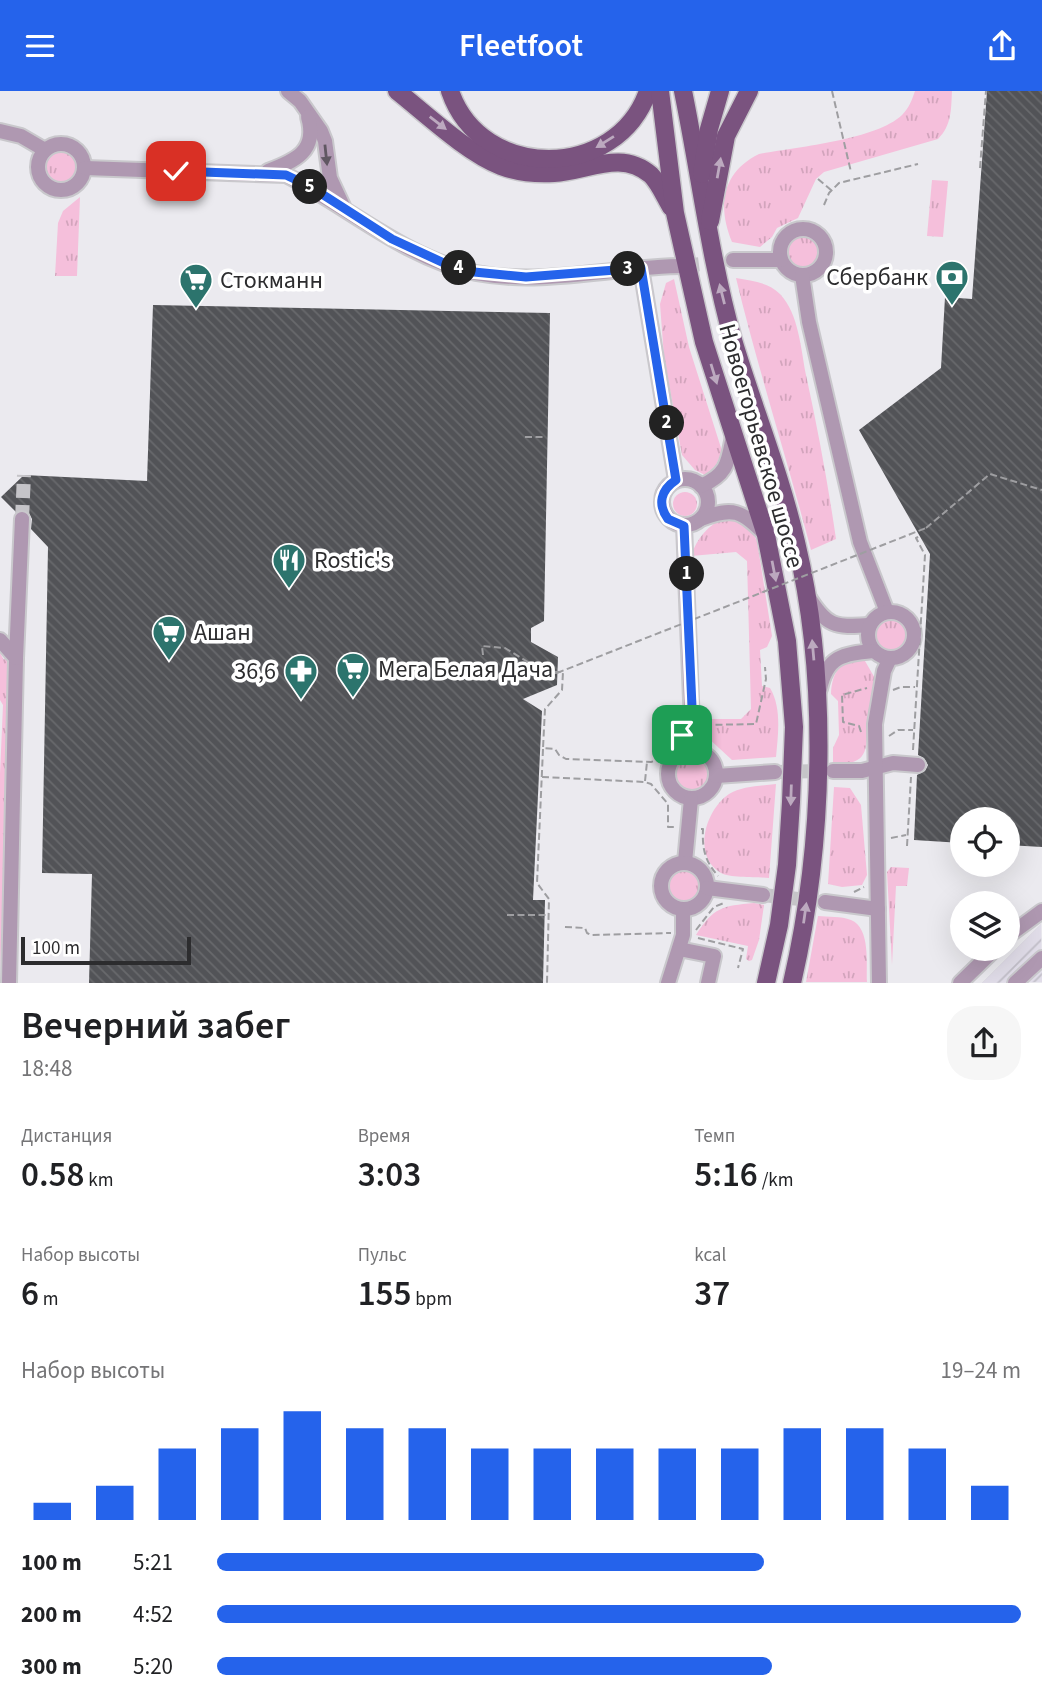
<!DOCTYPE html>
<html lang="ru">
<meta charset="utf-8">
<style>
:root{--surface:#fff;--page:#f6f6f6;--text:#202124;--muted:#757577;--accent:#2563eb}
body{margin:0;font-family:"Source Sans 3",sans-serif;background:var(--page);color:var(--text);height:100vh;display:flex;flex-direction:column;font-size:26px;white-space:nowrap}
*{box-sizing:border-box;margin:0}
p{font-size:23px;color:var(--muted)}
.icon{flex:none;width:38px;height:38px;fill:none;stroke:currentColor;stroke-width:2;stroke-linecap:round;stroke-linejoin:round}
.map{position:relative;height:892px;overflow:hidden}
.details{display:flex;flex-direction:column;background:var(--surface);flex:1}
.details>*{flex:none}
.buttons{position:absolute;left:950px;top:716px;display:grid;gap:14px}
.buttons a{display:grid;place-items:center;width:70px;height:70px;border-radius:50%;background:var(--surface);box-shadow:0 7px 28px #0002;font-size:35px}
.scale{position:absolute;left:21px;bottom:18px;width:170px;box-sizing:border-box;padding-left:7px;border:4px solid #2c2c2e;border-top:0;font-size:19px;line-height:24px;white-space:nowrap;color:#2c2c2e;-webkit-text-stroke:5px #fff;paint-order:stroke}
.pin{position:absolute;display:grid;place-items:center;width:60px;height:60px;color:#fff;margin:-30px;border-radius:14px;box-shadow:0 4px 10px #0006}
.km{position:absolute;width:35px;height:35px;margin:-18px;border-radius:50%;background:#222;color:#fff;font-size:19px;line-height:35px;text-align:center}
.round{display:grid;place-items:center;flex:none;width:74px;height:74px;border-radius:28px;background:var(--page)}
.headline{display:flex;align-items:center;justify-content:space-between;height:119px;padding:0 21px}
h1{font-size:38px;font-weight:600;line-height:52px}
.figures{display:grid;grid-template-columns:repeat(3,1fr);gap:10px;height:119px;padding:7px 21px}
.figures div{display:grid;align-content:center}
.figures b{font-size:35px;font-weight:600}
.figures small{font-size:19px;font-weight:400}
.figures p{font-size:19px}
.chart{height:196px;padding:14px 21px}
.chart p{display:flex;justify-content:space-between}
.chart svg{width:100%;height:126px;margin-top:7px;stroke:var(--accent);stroke-width:6}
ul{padding:0 21px;list-style:none;font-size:23px}
li{display:grid;grid-template-columns:112px 84px 1fr;align-items:center;height:52px}
li i{height:18px;border-radius:9px;background:var(--accent)}
header{display:flex;justify-content:space-between;align-items:center;height:91px;padding:0 21px;background:var(--accent);color:#fff;font-size:32px;font-weight:600}
.map>svg:first-child{display:block}
.industrial{fill:url(#industrial-furrows)}
.grass{fill:url(#grass-tufts)}
.building{fill:url(#building-back-hatch)}
.lines{fill:none;stroke-linecap:round;stroke-linejoin:round}
.minor-tunnel{stroke:#c5c4c8;stroke-width:14;stroke-dasharray:14 7;stroke-linecap:butt}
.minor-casing{stroke:#c9c8cc;stroke-width:18}
.major-casing{stroke:#c9c8cc;stroke-width:21}
.path{stroke:#9e9ea1;stroke-width:2;stroke-dasharray:7 3.5;stroke-linecap:butt}
.minor{stroke:#af98b1;stroke-width:14}
.major{stroke:#7a537f;stroke-width:18}
.path-bridge{stroke:#9e9ea1;stroke-width:2;stroke-dasharray:7 3.5;stroke-linecap:butt}
.oneway{fill:#bca9bf}
.oneway2{fill:#605762}
.route-casing{stroke:#fff;stroke-width:14}
.route{stroke:#2563eb;stroke-width:9}
.labels{text-anchor:middle;dominant-baseline:central;stroke-width:7;stroke-linejoin:round;paint-order:stroke}
.poi-label{font-size:24px;fill:#2c2c2e;stroke:#fff;text-anchor:start}
.street-label{font-size:24px;fill:#2c2c2e;stroke:#fff}
</style>
<header><svg class="icon" aria-label="menu" viewBox="0 0 24 24"><path d="M4 6h16M4 12h16M4 18h16"/></svg>Fleetfoot<svg class="icon" aria-label="share" viewBox="0 0 24 24"><path d="M12 15V3M7 8l5-5 5 5M5 13v7h14v-7"/></svg></header>
<div class="map">
<svg width="1042" height="892" viewBox="0 0 1042 892">
<defs>
<pattern id="industrial-furrows" width="10" height="10" patternUnits="userSpaceOnUse" patternTransform="scale(1.75)"><rect width="10" height="10" fill="#e1dde9"/><path d="M-1 1l2-2M0 10L10 0M9 11l2-2" fill="none" stroke="#c1bec8"/></pattern>
<pattern id="grass-tufts" width="24" height="20" patternUnits="userSpaceOnUse" patternTransform="scale(1.75)"><rect width="24" height="20" fill="#f5bfdb"/><path d="M3 7l-1-3M5 7V3M7 7l1-3M15 17l-1-3M17 17v-4M19 17l1-3" fill="none" stroke="#d2a4bc"/></pattern>
<pattern id="building-back-hatch" width="6" height="6" patternUnits="userSpaceOnUse" patternTransform="scale(1.75)"><rect width="6" height="6" fill="#525357"/><path d="M-1 5l2 2M0 0l6 6M5-1l2 2" fill="none" stroke="#68696c"/></pattern>
</defs>
<rect width="100%" height="100%" fill="#ebeaef"/>
<!-- industrial -->
<polygon class="industrial" points="1041,833 1042,891 982,892"/>
<!-- grass -->
<g class="grass">
<path d="M915,0H952C951,18 952,34 938,48L824,81L816,88L798,127L777,137L772,146L760,156L732,151C717,115 722,81 759,63C796,56 876,49 902,24C909,17 912,9 915,0Z"/>
<circle cx="61" cy="76" r="18"/>
<polygon points="932,89 948,90 943,146 927,145"/>
<polygon points="80,106 77,185 55,185 58,132 63,120"/>
<circle cx="803" cy="162" r="18"/>
<path d="M736,187C752,190 768,191 780,203C799,223 801,259 806,284C818,339 828,393 836,448L811,459C787,368 758,278 736,187Z"/>
<polygon points="674,188 689,256 722,360 716,374 705,384 695,379 682,364 664,266 660,213 666,192"/>
<circle cx="685" cy="413" r="12"/>
<path d="M725,427C742,428 750,435 757,450L772,545L767,556L760,559L762,595L770,597C782,617 778,644 776,666L732,669L706,645L704,636L709,628H741L751,618L747,470L736,461L691,465C697,447 708,434 725,427Z"/>
<circle cx="890" cy="544" r="18"/>
<polygon points="0,562 4,569 5,567 12,574 0,881 0,683 3,614 0,609"/>
<path d="M857,569L865,570L876,589C873,602 869,616 868,629C866,658 870,675 833,672V657L839,644L838,610L831,603C832,584 837,573 857,569Z"/>
<circle cx="692" cy="684" r="18"/>
<path d="M776,693L769,787C758,786 730,787 721,782C692,765 705,719 729,703C742,695 761,695 776,693Z"/>
<polygon points="834,696 850,697 861,714 867,784 862,794 842,796 828,793"/>
<polygon points="891,776 909,777 907,795 896,795 892,874 887,781"/>
<circle cx="684" cy="794" r="17"/>
<path d="M754,812L764,814L759,849L752,869L749,870L746,868L748,855L696,844C714,816 722,815 754,812Z"/>
<path d="M818,825C828,826 841,825 851,829C871,837 866,874 867,891H806Z"/>
</g>
<!-- building -->
<g class="building">
<polygon points="987,0 1042,0 1042,756 1008,754 1008,728 962,728 962,752 914,749 917,684 925,680 928,674 924,667 918,664 930,463 859,339 941,277 945,206 972,208"/>
<polygon points="153,214 550,222 544,530 531,537 531,551 558,566 557,594 523,608 542,620 533,809 545,809 543,892 89,892 92,783 42,782 48,456 31,438 32,428 28,420 22,418 16,421 1,406 24,384 147,390"/>
</g>
<g class="lines">
<!-- minor-tunnel -->
<g class="minor-tunnel">
<polyline points="685,175 725,170"/>
<polyline points="22,428 24,384"/>
<polyline points="775,681 826,680"/>
<polyline points="763,804 817,810"/>
</g>
<defs>
<g id="minor">
<polyline points="288,0 300,10 321,40 325,50 330,87 343,115"/>
<polyline points="0,40 21,45 45,59"/>
<circle cx="61" cy="76" r="23"/>
<path d="M85,77L286,84C347,115 408,169 476,182C545,195 615,175 685,175"/>
<path d="M268,80C295,70 318,60 308,26"/>
<circle cx="803" cy="161" r="23"/>
<polyline points="733,169 781,169"/>
<polyline points="641,177 676,389"/>
<polyline points="802,184 809,231 860,451 887,521"/>
<circle cx="685" cy="411" r="23"/>
<path d="M701,395C728,383 728,371 733,345"/>
<path d="M701,428C734,415 741,420 766,444"/>
<polyline points="684,434 693,659"/>
<path d="M808,505C826,535 835,537 869,534"/>
<circle cx="891" cy="544" r="23"/>
<polyline points="0,549 16,567 9,892"/>
<polyline points="16,567 22,428"/>
<path d="M820,598C827,565 843,563 873,560"/>
<circle cx="692" cy="683" r="24"/>
<polyline points="833,680 862,680 893,672 918,674"/>
<polyline points="716,685 775,681"/>
<polyline points="685,771 691,708"/>
<circle cx="684" cy="795" r="23"/>
<polyline points="707,797 763,804"/>
<polyline points="825,811 878,818"/>
<polyline points="1008,845 1042,820"/>
<polyline points="679,858 714,865 708,892"/>
<polyline points="668,892 683,844 683,818"/>
<polyline points="879,892 875,633 884,580 890,567"/>
<polyline points="960,892 995,858"/>
<polyline points="1015,892 1042,867"/>
</g>
<g id="major">
<path d="M397,0C426,23 467,62 501,75C517,81 537,83 554,82C588,80 621,58 651,84C659,92 665,106 671,116"/>
<path d="M450,0C481,91 617,90 648,0"/>
<polyline points="660,0 675,122 704,251 766,444 787,550 794,636 791,711 787,774 779,834 766,892"/>
<path d="M683,0C700,83 710,167 733,249C753,316 780,382 796,451C829,588 824,754 792,892"/>
<polyline points="702,83 709,38 720,0"/>
<polyline points="710,130 726,45 749,0"/>
</g>
</defs>
<!-- minor casing -->
<use href="#minor" class="minor-casing"/>
<!-- major casing -->
<use href="#major" class="major-casing"/>
<!-- path -->
<g class="path">
<polyline points="832,0 851,81"/>
<polyline points="980,77 986,0"/>
<polyline points="818,88 831,99"/>
<polyline points="824,114 829,102 839,92 918,73"/>
<polyline points="525,346 544,346"/>
<polyline points="926,437 990,383 1042,399"/>
<polyline points="483,564 482,555 505,557 546,582 557,582"/>
<polyline points="504,573 518,573 525,580 563,581 562,599 545,618 543,657 555,658 559,664 566,668 651,671 665,667 680,651"/>
<polyline points="893,599 901,596 915,596"/>
<polyline points="705,634 756,633 766,588 765,576"/>
<polyline points="861,641 859,635 843,631 842,604 867,597"/>
<polyline points="889,645 898,639 913,639"/>
<polyline points="543,658 537,792 549,808 547,892"/>
<polyline points="913,659 925,464 916,447 920,445"/>
<polyline points="542,686 645,691 651,693 668,713 668,736 674,736"/>
<polyline points="645,690 647,671"/>
<path d="M701,738H703C702,758 705,770 718,785"/>
<polyline points="891,747 906,744"/>
<polyline points="907,755 911,686"/>
<polyline points="854,801 864,796"/>
<polyline points="507,824 547,824"/>
<polyline points="565,836 585,837 587,842 591,844 671,842"/>
<polyline points="696,839 714,816 724,812"/>
<polyline points="698,847 743,858 738,877"/>
</g>
<!-- minor -->
<use href="#minor" class="minor"/>
<!-- major -->
<use href="#major" class="major"/>
<!-- path-bridge -->
<polyline class="path-bridge" points="557,582 926,437"/>
</g>
<!-- one-way arrows -->
<defs><path id="oneway-solid" d="M-6-.8H1V-3.2L6.5 0L1 3.2V.8H-6Z" transform="scale(1.75)"/></defs>
<g class="oneway">
<use href="#oneway-solid" transform="translate(438 32) rotate(38)"/>
<use href="#oneway-solid" transform="translate(605 51) rotate(148)"/>
<use href="#oneway-solid" transform="translate(719 77) rotate(-80)"/>
<use href="#oneway-solid" transform="translate(722 203) rotate(-104)"/>
<use href="#oneway-solid" transform="translate(714 283) rotate(73)"/>
<use href="#oneway-solid" transform="translate(774 480) rotate(79)"/>
<use href="#oneway-solid" transform="translate(813 559) rotate(-95)"/>
<use href="#oneway-solid" transform="translate(791 704) rotate(92)"/>
<use href="#oneway-solid" transform="translate(805 822) rotate(-82)"/>
</g>
<use class="oneway2" href="#oneway-solid" transform="translate(326 64) rotate(84)"/>
<g class="lines">
<defs>
<path id="route" d="M176,80L286,84L311,96L392,148L446,173L474,181L526,186L641,177L676,389C661,399 657,413 668,428L684,435L692,616L691,626L682,627V644"/>
</defs>
<!-- route casing -->
<use href="#route" class="route-casing"/>
<!-- route -->
<use href="#route" class="route"/>
</g>
<!-- icons -->
<defs>
<symbol id="bank-pin" viewBox="-11 -11 22 30"><path d="M0 17L-7.5 6A9.5 9.5 0 1 1 7.5 6Z" fill="#2c746d" stroke="#fff"/><path d="M-6-4H6V4H-6ZM0-2.3a2.3 2.3 0 1 0 0 4.6a2.3 2.3 0 1 0 0-4.6Z" fill="#fff"/></symbol>
<symbol id="supermarket-pin" viewBox="-11 -11 22 30"><path d="M0 17L-7.5 6A9.5 9.5 0 1 1 7.5 6Z" fill="#2c746d" stroke="#fff"/><path d="M-6-5.5h2.5l.6 2H6L4.5 2H-2.5L-4.4-4H-6ZM-1.5 3.2a1.3 1.3 0 1 0 .1 0ZM3 3.2a1.3 1.3 0 1 0 .1 0Z" fill="#fff"/></symbol>
<symbol id="restaurant-pin" viewBox="-11 -11 22 30"><path d="M0 17L-7.5 6A9.5 9.5 0 1 1 7.5 6Z" fill="#2c746d" stroke="#fff"/><path d="M-5-6h1v4h1v-4h1v4h1v-4h1v5L-1.5 .5V6h-2V.5L-5-1ZM5-6V6H3V1.5H1.5Q1.5-4 5-6Z" fill="#fff"/></symbol>
<symbol id="pharmacy-pin" viewBox="-11 -11 22 30"><path d="M0 17L-7.5 6A9.5 9.5 0 1 1 7.5 6Z" fill="#2c746d" stroke="#fff"/><path d="M-2-6h4v4h4v4h-4v4h-4v-4h-4v-4h4Z" fill="#fff"/></symbol>
</defs>
<g fill-rule="evenodd">
<use href="#bank-pin" x="933" y="167" width="38" height="52"/>
<use href="#supermarket-pin" x="177" y="170" width="38" height="52"/>
<use href="#restaurant-pin" x="270" y="450" width="38" height="52"/>
<use href="#supermarket-pin" x="150" y="522" width="38" height="52"/>
<use href="#supermarket-pin" x="334" y="559" width="38" height="52"/>
<use href="#pharmacy-pin" x="282" y="561" width="38" height="52"/>
</g>
<g class="labels">
<!-- poi labels -->
<g class="poi-label">
<text x="928" y="186" text-anchor="end">Сбербанк</text>
<text x="220" y="189">Стокманн</text>
<text x="314" y="469">Rostic's</text>
<text x="194" y="541">Ашан</text>
<text x="378" y="578">Мега Белая Дача</text>
<text x="276" y="580" text-anchor="end">36,6</text>
</g>
<!-- street labels -->
<g class="street-label">
<text transform="translate(761 355) rotate(74)">Новоегорьевское шоссе</text>
</g>
</g>
</svg>
<div class="buttons">
<a><svg class="icon" aria-label="locate" viewBox="0 0 24 24"><circle cx="12" cy="12" r="6"/><path d="M12 2v4M12 18v4M2 12h4M18 12h4"/></svg></a>
<a><svg class="icon" aria-label="layers" viewBox="0 0 24 24"><path d="M12 4l9 5-9 5-9-5zM3 14l9 5 9-5"/></svg></a>
</div>
<div class="scale">100 m</div>
<div class="pin" style="left:682px;top:644px;background:#1e9e55"><svg class="icon" aria-label="arrive" viewBox="0 0 24 24"><path d="M6 21V4h12l-3 4 3 4H6"/></svg></div>
<div class="pin" style="left:176px;top:80px;background:#d93025"><svg class="icon" aria-label="check" viewBox="0 0 24 24"><path d="M5 12l5 5 9-10"/></svg></div>
<b class="km" style="left:687px;top:483px">1</b>
<b class="km" style="left:667px;top:332px">2</b>
<b class="km" style="left:628px;top:178px">3</b>
<b class="km" style="left:459px;top:177px">4</b>
<b class="km" style="left:310px;top:96px">5</b>
</div>
<section class="details">
<div class="headline"><div><h1>Вечерний забег</h1><p>18:48</p></div><a class="round"><svg class="icon" aria-label="share" viewBox="0 0 24 24"><path d="M12 15V3M7 8l5-5 5 5M5 13v7h14v-7"/></svg></a></div>
<div class="figures">
<div><p>Дистанция</p><b>0.58<small> km</small></b></div>
<div><p>Время</p><b>3:03</b></div>
<div><p>Темп</p><b>5:16<small> /km</small></b></div>
</div>
<div class="figures">
<div><p>Набор высоты</p><b>6<small> m</small></b></div>
<div><p>Пульс</p><b>155<small> bpm</small></b></div>
<div><p>kcal</p><b>37</b></div>
</div>
<div class="chart"><p><span>Набор высоты</span>19–24 m</p>
<svg viewBox="0 0 160 44" preserveAspectRatio="none"><path d="M5 44V38M15 44V32M25 44V19M35 44V12M45 44V6M55 44V12M65 44V12M75 44V19M85 44V19M95 44V19M105 44V19M115 44V19M125 44V12M135 44V12M145 44V19M155 44V32"/></svg>
</div>
<ul>
<li><b>100 m</b>5:21<i style="width:68%"></i></li>
<li><b>200 m</b>4:52<i style="width:100%"></i></li>
<li><b>300 m</b>5:20<i style="width:69%"></i></li>
</ul>
</section>
